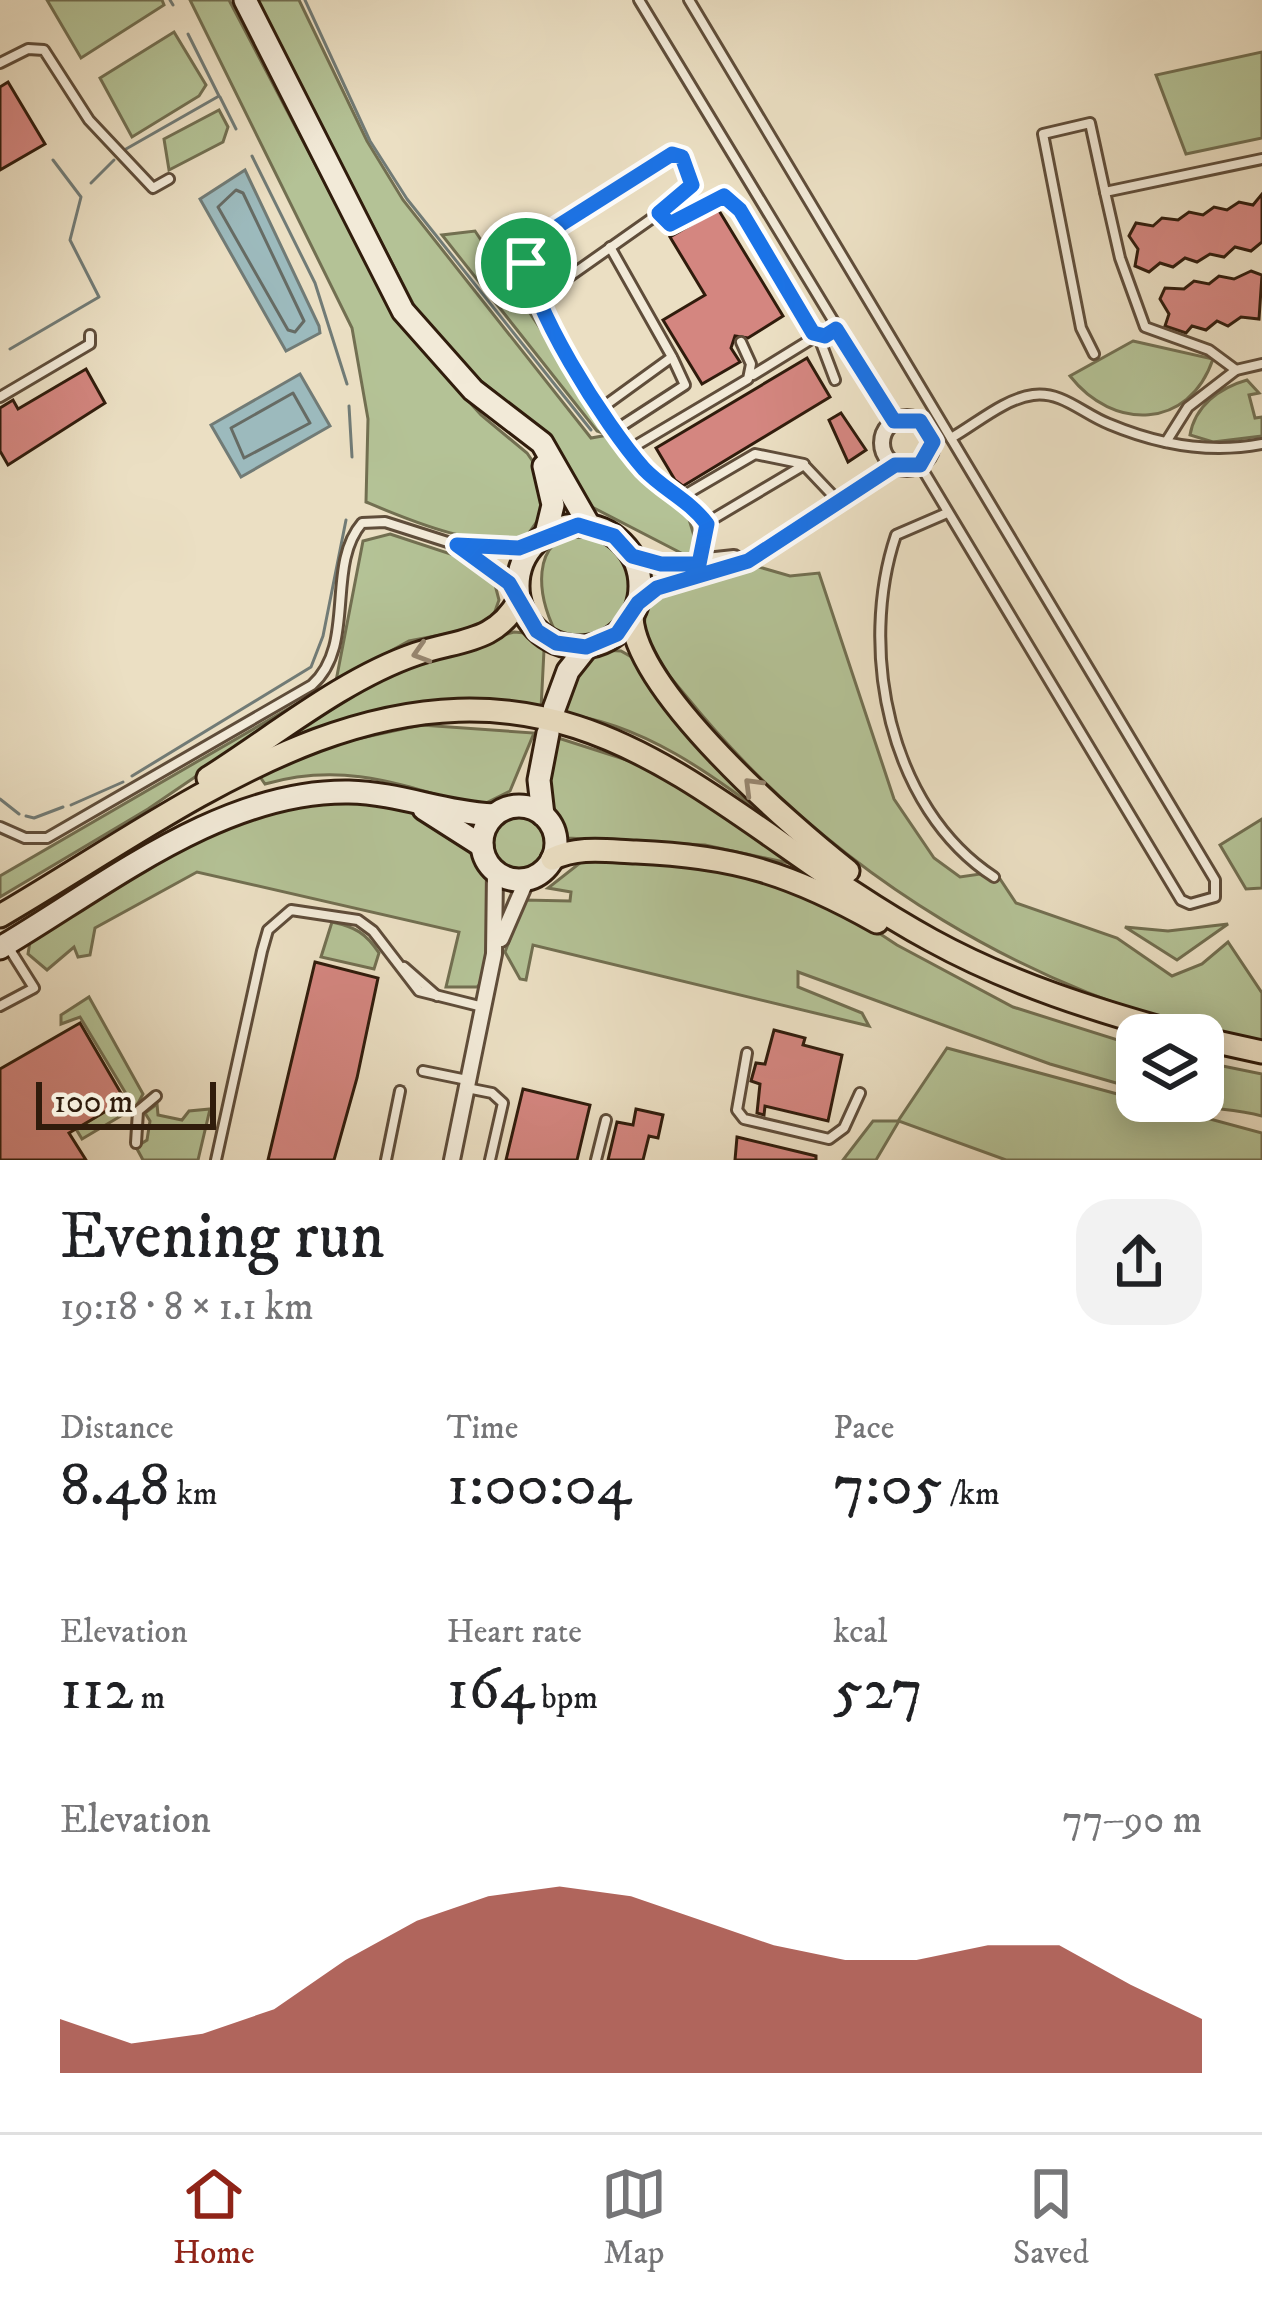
<!DOCTYPE html>
<meta charset="utf-8">
<style>
:root{--surface:#fff;--page:#f2f2f2;--text:#202124;--muted:#757577;--line:#e0e0e0;--accent:#8f2418}
body{margin:0;font-family:"IM FELL DW Pica",serif;background:var(--page);color:var(--text);height:100vh;display:flex;flex-direction:column;font-size:45px;white-space:nowrap}
*{box-sizing:border-box;margin:0}
p{font-size:39px;color:var(--muted)}
.icon{flex:none;width:66px;height:66px;fill:none;stroke:currentColor;stroke-width:2;stroke-linecap:round;stroke-linejoin:round}
.map{position:relative;height:1160px;overflow:hidden}
.sheet{display:flex;flex-direction:column;background:var(--surface);flex:1}
.sheet>*{flex:none}
.tools{position:absolute;left:1116px;top:1014px;display:grid;gap:24px}
.tools a{display:grid;place-items:center;width:108px;height:108px;border-radius:24px;background:var(--surface);box-shadow:0 6px 30px #0003;font-size:60px}
.scale{position:absolute;left:36px;bottom:30px;width:180px;box-sizing:border-box;padding-left:12px;border:6px solid #301c0c;border-top:0;font-size:33px;line-height:42px;white-space:nowrap;color:#301c0c;-webkit-text-stroke:9px #f2ead8;paint-order:stroke}
.pin{position:absolute;display:grid;place-items:center;width:102px;height:102px;color:#fff;margin:-51px;border:6px solid #fff;border-radius:50%;box-shadow:0 3px 12px #0007}
.round{display:grid;place-items:center;flex:none;width:126px;height:126px;border-radius:36px;background:var(--page)}
.headline{display:flex;align-items:center;justify-content:space-between;height:204px;padding:0 60px}
h1{font-size:66px;font-weight:600;line-height:90px}
.figures{display:grid;grid-template-columns:repeat(3,1fr);gap:18px;height:204px;padding:12px 60px}
.figures div{display:grid;align-content:center}
.figures b{font-size:60px;font-weight:600}
.figures small{font-size:33px;font-weight:400}
.figures p{font-size:33px}
.chart{height:336px;padding:24px 60px}
.chart p{display:flex;justify-content:space-between}
.chart svg{width:100%;height:216px;margin-top:12px;fill:var(--accent);opacity:.7}
.dock{display:flex;justify-content:space-around;align-items:center;height:168px;border-top:3px solid var(--line);background:var(--surface);font-size:33px;color:var(--muted)}
.dock a{display:grid;justify-items:center;gap:6px}
.dock .active{color:var(--accent)}
.map>svg:first-child{display:block}
.green{fill:#b4c296;stroke:#726f51;stroke-width:3}
.water{fill:#9cbabd;stroke:#717b76;stroke-width:3}
.lines{fill:none;stroke-linecap:round;stroke-linejoin:round}
.shore{stroke:#666b64;stroke-width:3}
.stream{stroke:#717b76;stroke-width:3}
.building{fill:#d48680;stroke:#301c0c;stroke-width:3}
.lane-casing{stroke:#5f4d3a;stroke-width:14}
.street-casing{stroke:#5f4d3a;stroke-width:20}
.secondary-casing{stroke:#301c0c;stroke-width:27}
.primary-casing{stroke:#301c0c;stroke-width:27}
.lane{stroke:#f2ead8;stroke-width:8}
.street{stroke:#f2ead8;stroke-width:14}
.secondary{stroke:#f2ead8;stroke-width:21}
.primary{stroke:#ebdfc3;stroke-width:21}
.oneway{stroke:#978771}
.route-casing{stroke:#fff;stroke-width:24}
.route{stroke:#1a73e8;stroke-width:15}
</style>
<div class="map">
<svg width="1262" height="1160" viewBox="0 0 1262 1160">
<rect width="100%" height="100%" fill="#ebdfc3"/>
<filter id="stains"><feTurbulence type="fractalNoise" baseFrequency=".00167" numOctaves="4"/><feColorMatrix values="0 0 0 0 .2 0 0 0 0 .09 0 0 0 0 .02 0 0 0 .5 -.17"/></filter>
<radialGradient id="worn" r=".72"><stop offset=".6" stop-color="#630" stop-opacity="0"/><stop offset="1" stop-color="#630" stop-opacity=".3"/></radialGradient>
<!-- green -->
<g class="green">
<polygon points="47,0 162,0 164,5 81,58"/>
<path d="M190,0H229L399,324L481,415L527,453L538,469L545,510L528,534C489,555 404,518 366,502L368,419L352,328Z"/>
<polygon points="256,0 299,0 367,141 403,200 591,438 608,435 597,431 442,235 475,231 639,476 688,516 699,552 685,555 590,506 538,427 476,377 423,323"/>
<polygon points="174,32 206,85 199,96 132,137 100,78"/>
<polygon points="1262,52 1262,138 1186,154 1156,75"/>
<polygon points="219,110 228,127 223,142 169,170 164,139"/>
<path d="M1133,341L1213,359C1189,430 1113,431 1070,376Z"/>
<path d="M1247,380L1259,393L1249,395L1255,418L1262,417V436L1213,442L1190,435C1195,406 1219,388 1247,380Z"/>
<path d="M582,531C612,537 628,553 633,583C628,624 596,648 556,633C538,597 528,540 582,531Z"/>
<polygon points="390,534 469,560 493,577 499,600 493,617 472,629 409,641 336,681 148,809 0,897 0,876 336,681 363,541"/>
<path d="M752,565L790,576L819,573L894,799L934,858L960,877L987,873L1000,879L1016,903L1117,938L1172,976L1202,964L1228,942L1262,993V1045C1034,998 832,876 686,696C664,669 623,627 658,594Z"/>
<path d="M514,632L525,633L544,650L541,709C443,683 342,719 253,758L401,665Z"/>
<path d="M601,650L621,651L635,659L822,858C742,800 661,724 558,713L580,660Z"/>
<path d="M421,725L534,733L510,791L478,807C402,785 344,761 265,784L258,774L338,743Z"/>
<polygon points="552,736 664,772 798,865 705,845 567,838 548,801"/>
<polygon points="345,795 418,811 471,847 489,879 493,901 484,980 477,987 446,987 459,932 197,872 95,928 90,955 78,957 74,947 47,970 28,954 31,936 212,831 246,817"/>
<circle cx="519" cy="841" r="29"/>
<polygon points="1262,819 1262,888 1246,889 1220,845"/>
<polygon points="689,858 824,897 897,945 1013,1007 1137,1046 1137,1089 1050,1064 798,972 798,987 862,1013 869,1026 533,945 526,980 520,979 505,952 524,900 570,901 571,892 548,888 585,859"/>
<path d="M332,922C355,927 366,933 379,953L374,969L321,957Z"/>
<polygon points="1228,924 1177,960 1125,927 1168,931"/>
<polygon points="89,997 143,1094 136,1107 82,1139 76,1129 128,1097 80,1017 61,1024 61,1015"/>
<polygon points="947,1048 1262,1133 1262,1160 1006,1160 899,1121 876,1160 843,1160 873,1121 898,1121"/>
<path d="M1203,1062L1262,1074V1116C1232,1108 1206,1110 1175,1101H1203Z"/>
<polygon points="157,1104 158,1115 182,1120 189,1111 210,1109 198,1160 143,1160 136,1147 147,1140 150,1121 145,1113"/>
</g>
<!-- water -->
<g class="water">
<polygon points="245,170 319,326 320,333 286,351 200,199"/>
<polygon points="300,374 330,426 241,477 211,425"/>
</g>
<g class="lines">
<!-- shore -->
<g class="shore">
<polygon points="236,190 243,193 304,321 295,332 288,330 218,207"/>
<polygon points="293,393 310,423 244,458 231,428"/>
</g>
<!-- stream -->
<g class="stream">
<polyline points="170,0 173,5"/>
<polyline points="305,0 370,141 407,199 591,430"/>
<polyline points="220,97 236,129"/>
<polyline points="126,149 219,96 188,34"/>
<polyline points="252,156 315,283 347,384"/>
<polyline points="91,183 114,160"/>
<polyline points="10,349 99,297 70,240 81,197 53,160"/>
<polyline points="349,406 352,457"/>
<polyline points="132,776 311,667 323,636 346,520"/>
<polyline points="0,799 19,814"/>
<polyline points="71,805 123,782"/>
<polyline points="26,816 34,818 63,807"/>
</g>
</g>
<!-- building -->
<g class="building">
<polygon points="8,82 45,144 0,170 0,87"/>
<polygon points="1262,194 1262,242 1251,251 1235,247 1224,257 1210,254 1197,262 1185,258 1173,267 1160,263 1149,272 1135,266 1138,249 1129,236 1136,223 1153,226 1162,218 1178,220 1189,212 1203,215 1214,207 1227,210 1239,202 1253,205"/>
<polygon points="718,209 783,316 748,338 735,336 731,348 740,362 702,384 663,320 705,295 670,237"/>
<polygon points="1251,271 1262,275 1259,319 1241,317 1228,326 1217,321 1206,330 1192,326 1186,333 1165,326 1169,314 1160,299 1165,288 1184,289 1194,281 1209,284 1219,276 1234,279"/>
<polygon points="807,358 830,397 683,486 675,480 656,448"/>
<polygon points="86,369 105,403 8,465 0,451 0,408 13,400 18,409"/>
<polygon points="841,413 866,450 848,462 829,420"/>
<polygon points="315,962 378,978 357,1078 334,1160 268,1160"/>
<polygon points="80,1023 125,1100 69,1133 86,1160 0,1160 0,1069"/>
<polygon points="774,1030 805,1038 803,1045 842,1055 828,1121 765,1106 764,1115 757,1113 760,1084 751,1081 756,1063 765,1064"/>
<polygon points="523,1089 590,1105 577,1160 506,1160"/>
<polygon points="636,1109 663,1115 658,1138 649,1136 643,1160 608,1160 617,1122 633,1125"/>
<polygon points="737,1137 816,1156 816,1160 735,1160"/>
</g>
<g class="lines">
<defs>
<g id="lane">
<polyline points="639,0 894,421"/>
<polyline points="689,0 1215,880 1215,897 1190,904 1181,900 920,465"/>
<polyline points="0,63 28,49 44,50 89,120 153,188 169,179"/>
<polyline points="1262,159 1105,192 1120,258 1145,327 1209,350 1236,370 1262,364"/>
<polyline points="670,225 725,196 740,210 813,333 825,336 836,329"/>
<polyline points="536,300 685,195 691,173 682,157 672,154 525,247 536,300 537,306 639,463 683,496"/>
<polyline points="1094,354 1081,328 1043,134 1090,123 1105,192"/>
<polyline points="753,375 818,335 835,380"/>
<polyline points="0,397 90,344 90,335"/>
<polyline points="603,407 672,357 610,247"/>
<polyline points="617,429 685,385 673,359"/>
<path d="M951,438C976,424 1004,399 1033,395C1062,391 1083,414 1109,424C1159,445 1209,454 1262,444"/>
<polyline points="1166,442 1188,407 1236,370"/>
<polyline points="630,449 748,379 751,364 741,342"/>
<path d="M947,513L896,535C858,648 888,808 994,877"/>
<polyline points="707,525 683,496 755,454 804,464"/>
<polyline points="459,546 518,594"/>
<polyline points="699,562 713,519 804,465 840,503"/>
<path d="M0,827L25,838H47L312,685C357,645 325,566 362,523L385,522L457,545H533"/>
<polyline points="404,967 437,996"/>
<polyline points="0,1006 34,988 7,945"/>
<polyline points="747,1053 737,1110 744,1119 829,1139 844,1128 860,1093"/>
<polyline points="423,1071 467,1080"/>
<polyline points="467,1088 492,1093 503,1103 490,1160"/>
<polyline points="136,1143 138,1111 156,1096"/>
<polyline points="216,1160 262,951 268,930 291,910 358,920 373,931 419,991 483,1007"/>
<polyline points="386,1160 400,1091"/>
<polyline points="596,1160 606,1120"/>
</g>
<g id="street">
<circle cx="907" cy="443" r="25"/>
<polyline points="632,556 670,565 734,558"/>
<polyline points="638,603 668,582 748,561 895,465"/>
<polyline points="501,939 527,879"/>
<polyline points="452,1160 494,954 495,872"/>
</g>
<g id="secondary">
<polyline points="245,0 403,311 473,390 542,443 589,525"/>
<polyline points="544,466 553,505 546,534"/>
<circle cx="579" cy="586" r="61"/>
<polyline points="554,709 568,671 587,647"/>
<circle cx="519" cy="843" r="37"/>
<polyline points="424,809 482,846"/>
<polyline points="543,815 539,780 548,733"/>
<path d="M0,948C105,886 222,790 349,792C399,793 445,813 494,815"/>
</g>
<g id="primary">
<path d="M632,618C637,692 789,825 848,871"/>
<path d="M208,778C273,737 343,679 416,654C459,639 495,644 519,600"/>
<path d="M552,859C578,846 607,851 636,852C734,856 792,874 877,922"/>
<path d="M0,916C103,856 205,782 317,740C595,637 717,823 931,940C1011,984 1097,1011 1185,1035"/>
<polyline points="1203,1039 1262,1052"/>
</g>
</defs>
<!-- lane casing -->
<use href="#lane" class="lane-casing"/>
<!-- street casing -->
<use href="#street" class="street-casing"/>
<!-- secondary casing -->
<use href="#secondary" class="secondary-casing"/>
<!-- primary casing -->
<use href="#primary" class="primary-casing"/>
<!-- lane -->
<use href="#lane" class="lane"/>
<!-- street -->
<use href="#street" class="street"/>
<!-- secondary -->
<use href="#secondary" class="secondary"/>
<!-- primary -->
<use href="#primary" class="primary"/>
</g>
<!-- one-way arrows -->
<defs><path id="oneway-chevron" d="M-2-3.5L2.5 0L-2 3.5" fill="none" stroke-width="1.6" stroke-linecap="round" stroke-linejoin="round" transform="scale(3)"/></defs>
<g class="oneway">
<use href="#oneway-chevron" transform="translate(421 653) rotate(163)"/>
<use href="#oneway-chevron" transform="translate(752 786) rotate(-135)"/>
</g>
<g class="lines">
<defs>
<path id="route" d="M672,154L682,157L692,185L659,213L670,224L724,196L740,210L813,333L825,336L836,329L894,421H920L933,442L920,465H895L748,561L657,588L638,603L617,634L586,647L556,643L537,631L509,583L457,545L519,548L578,525L614,536L632,556L661,564H699L707,524C689,500 664,490 644,469C606,426 526,303 525,247Z"/>
</defs>
<!-- route casing -->
<use href="#route" class="route-casing"/>
<!-- route -->
<use href="#route" class="route"/>
</g>
<rect width="100%" height="100%" filter="url(#stains)"/>
<rect width="100%" height="100%" fill="url(#worn)"/>
</svg>
<div class="tools">
<a><svg class="icon" aria-label="layers" viewBox="0 0 24 24"><path d="M12 4l9 5-9 5-9-5zM3 14l9 5 9-5"/></svg></a>
</div>
<div class="scale">100 m</div>
<div class="pin" style="left:526px;top:263px;background:#1e9e55"><svg class="icon" aria-label="arrive" viewBox="0 0 24 24"><path d="M6 21V4h12l-3 4 3 4H6"/></svg></div>
</div>
<section class="sheet">
<div class="headline"><div><h1>Evening run</h1><p>19:18 · 8 × 1.1 km</p></div><a class="round"><svg class="icon" aria-label="share" viewBox="0 0 24 24"><path d="M12 15V3M7 8l5-5 5 5M5 13v7h14v-7"/></svg></a></div>
<div class="figures">
<div><p>Distance</p><b>8.48<small> km</small></b></div>
<div><p>Time</p><b>1:00:04</b></div>
<div><p>Pace</p><b>7:05<small> /km</small></b></div>
</div>
<div class="figures">
<div><p>Elevation</p><b>112<small> m</small></b></div>
<div><p>Heart rate</p><b>164<small> bpm</small></b></div>
<div><p>kcal</p><b>527</b></div>
</div>
<div class="chart"><p><span>Elevation</span>77–90 m</p>
<svg viewBox="0 0 160 44" preserveAspectRatio="none"><path d="M0 44V33L10 38L20 36L30 31L40 21L50 13L60 8L70 6L80 8L90 13L100 18L110 21L120 21L130 18L140 18L150 26L160 33V44z"/></svg>
</div>
</section>
<nav class="dock">
<a class="active"><svg class="icon" aria-label="home" viewBox="0 0 24 24"><path d="M3 11l9-7 9 7M6 9v11h12V9"/></svg>Home</a>
<a><svg class="icon" aria-label="map" viewBox="0 0 24 24"><path d="M3 6l6-2 6 2 6-2v14l-6 2-6-2-6 2zM9 4v14M15 6v14"/></svg>Map</a>
<a><svg class="icon" aria-label="saved" viewBox="0 0 24 24"><path d="M7 4h10v16l-5-4-5 4z"/></svg>Saved</a>
</nav>
